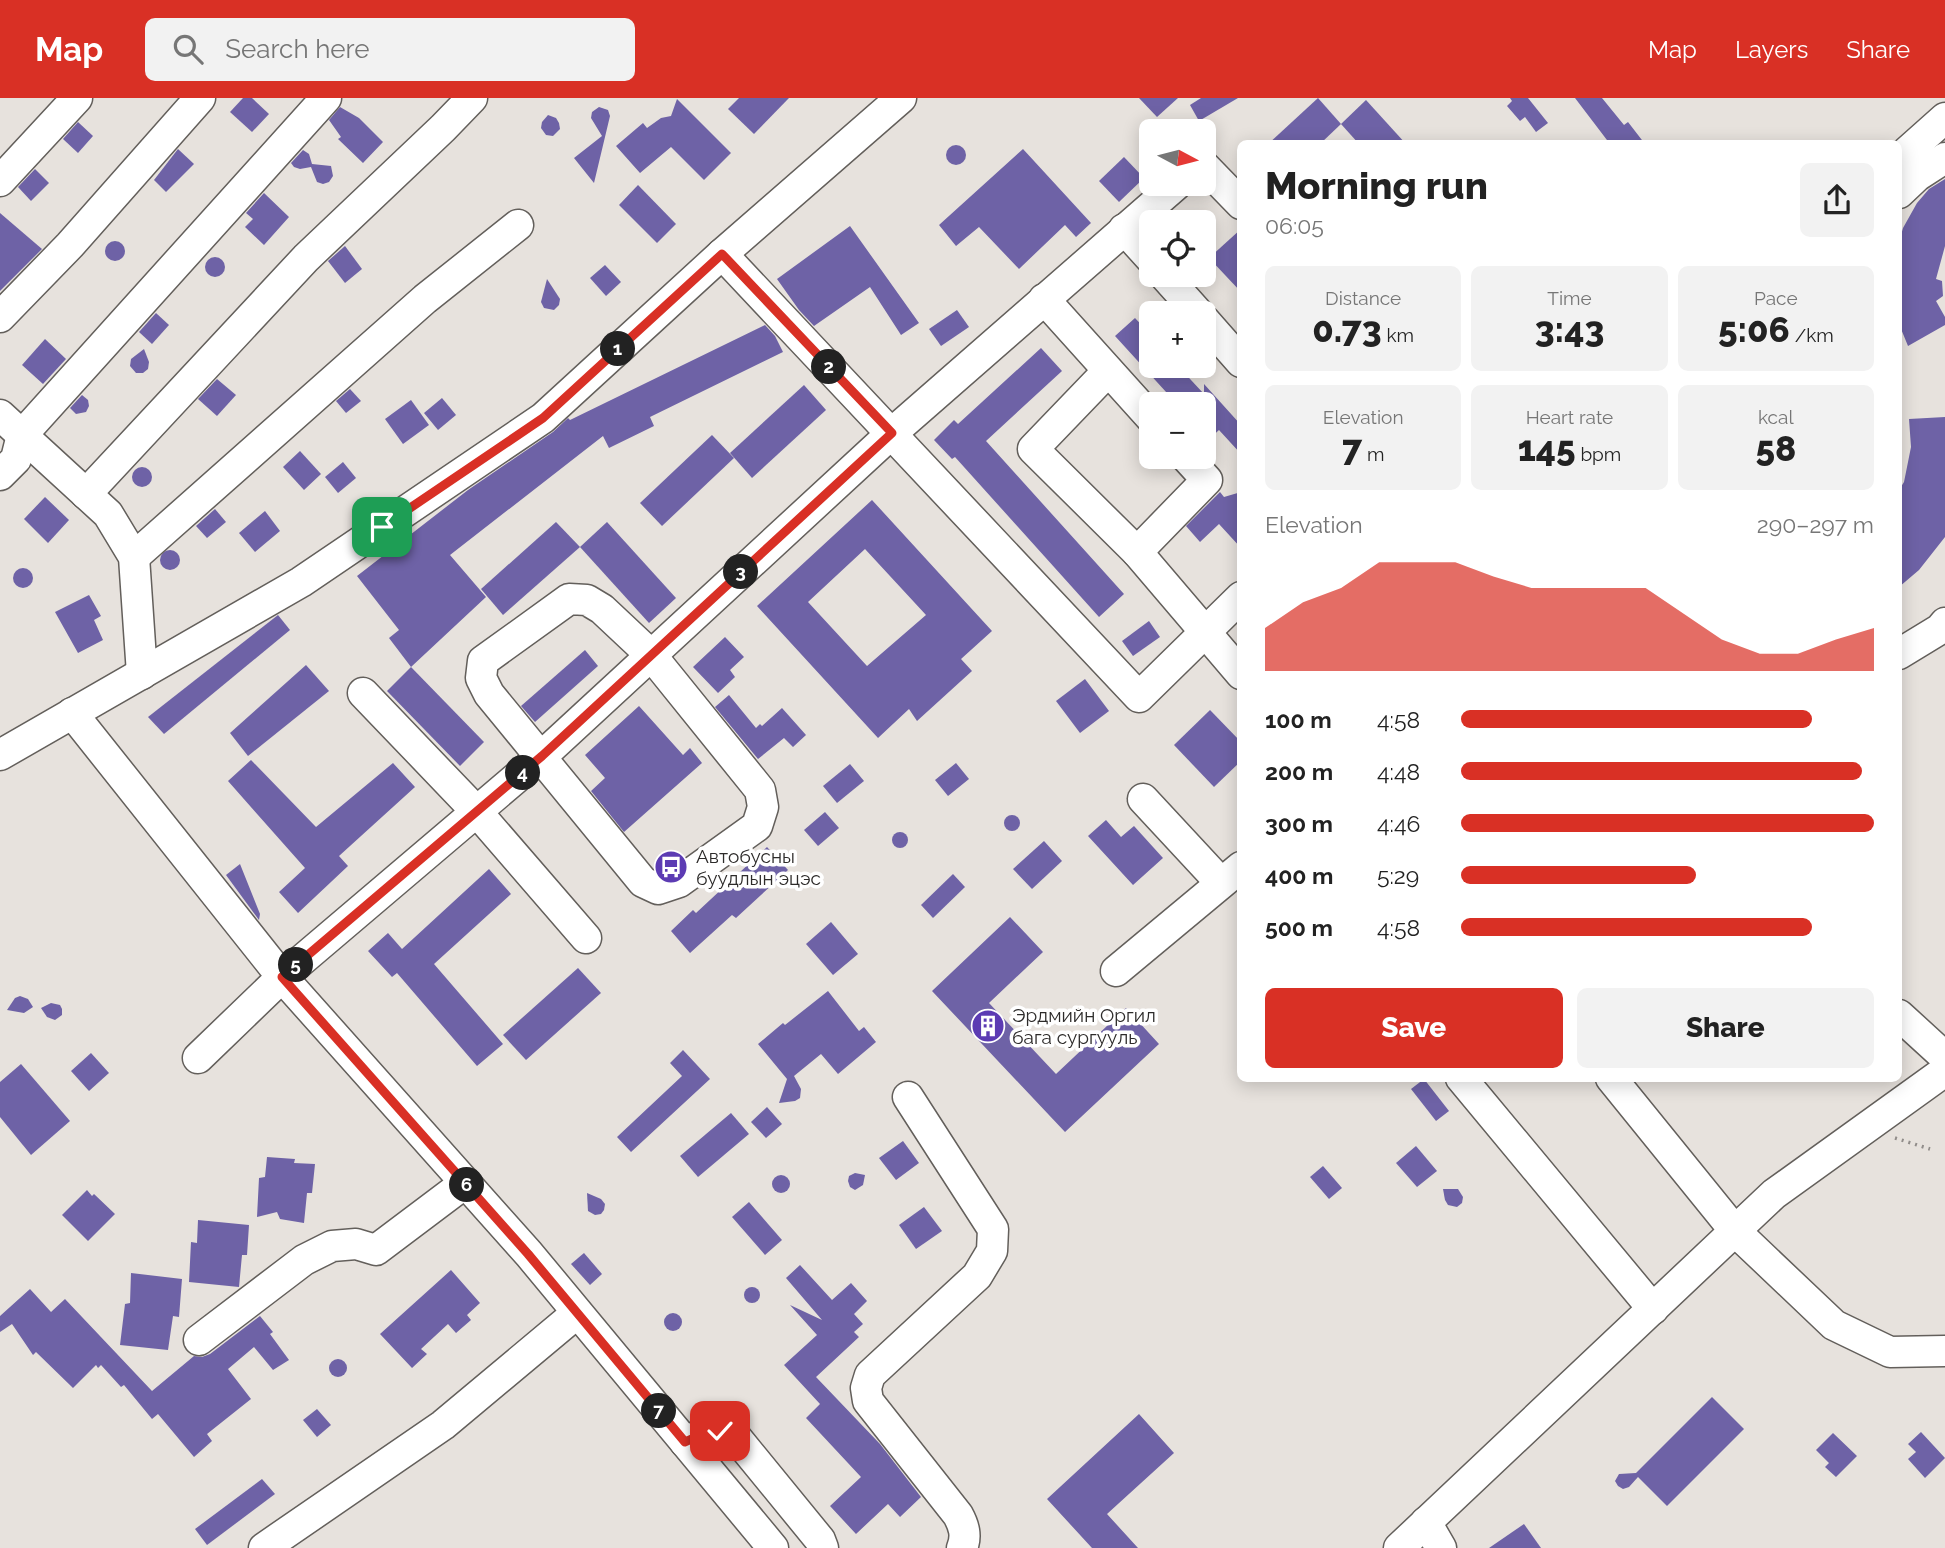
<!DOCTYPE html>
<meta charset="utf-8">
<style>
:root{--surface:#fff;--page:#f2f2f2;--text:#222;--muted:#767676;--accent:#d93025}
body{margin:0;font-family:Raleway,sans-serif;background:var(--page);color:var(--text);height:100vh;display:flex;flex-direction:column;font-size:26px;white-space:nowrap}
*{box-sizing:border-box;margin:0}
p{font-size:23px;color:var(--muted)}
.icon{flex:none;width:38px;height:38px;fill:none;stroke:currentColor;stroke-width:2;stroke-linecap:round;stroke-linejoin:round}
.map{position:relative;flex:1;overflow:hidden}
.details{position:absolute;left:1237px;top:42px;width:665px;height:942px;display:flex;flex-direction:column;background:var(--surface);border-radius:10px;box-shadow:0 4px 18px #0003}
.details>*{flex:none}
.needle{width:46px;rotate:97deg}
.buttons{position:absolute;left:1139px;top:21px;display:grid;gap:14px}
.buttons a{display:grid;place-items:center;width:77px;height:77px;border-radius:10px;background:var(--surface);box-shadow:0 4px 18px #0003;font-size:35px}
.pin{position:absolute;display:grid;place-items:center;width:60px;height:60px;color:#fff;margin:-30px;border-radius:14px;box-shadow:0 4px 10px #0006}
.km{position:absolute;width:35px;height:35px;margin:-18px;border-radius:50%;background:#222;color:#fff;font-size:19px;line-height:35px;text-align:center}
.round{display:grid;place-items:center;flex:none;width:74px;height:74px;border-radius:10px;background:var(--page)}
.headline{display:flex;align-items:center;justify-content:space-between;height:119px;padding:0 28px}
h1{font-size:38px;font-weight:800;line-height:52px}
.figures{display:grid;grid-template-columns:repeat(3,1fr);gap:10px;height:119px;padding:7px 28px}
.figures div{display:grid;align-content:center;border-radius:10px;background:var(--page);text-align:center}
.figures b{font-size:35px;font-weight:800}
.figures small{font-size:19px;font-weight:400}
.figures p{font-size:19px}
.chart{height:196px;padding:14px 28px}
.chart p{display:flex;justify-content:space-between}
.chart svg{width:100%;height:126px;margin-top:7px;fill:var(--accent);opacity:.7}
.cta{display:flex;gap:14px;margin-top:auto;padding:14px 28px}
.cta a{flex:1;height:80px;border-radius:10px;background:var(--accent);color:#fff;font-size:28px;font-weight:800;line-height:80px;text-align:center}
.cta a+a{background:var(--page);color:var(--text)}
ul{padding:0 28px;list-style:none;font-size:23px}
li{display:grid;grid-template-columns:112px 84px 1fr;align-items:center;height:52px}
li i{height:18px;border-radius:9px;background:var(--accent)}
header{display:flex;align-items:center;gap:42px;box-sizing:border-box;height:98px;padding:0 35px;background:var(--accent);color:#fff}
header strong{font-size:33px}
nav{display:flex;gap:38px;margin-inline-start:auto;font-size:24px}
.search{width:490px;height:63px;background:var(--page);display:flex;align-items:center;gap:18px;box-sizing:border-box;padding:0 24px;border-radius:10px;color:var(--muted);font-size:26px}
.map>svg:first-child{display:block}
.building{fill:#6e62a6;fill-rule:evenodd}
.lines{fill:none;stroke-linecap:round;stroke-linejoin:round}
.minor-casing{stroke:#635f5b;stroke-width:33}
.path{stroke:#918d8a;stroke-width:3.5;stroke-dasharray:2 5;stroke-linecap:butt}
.minor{stroke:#fff;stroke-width:30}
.route-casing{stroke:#fff;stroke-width:14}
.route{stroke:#d93025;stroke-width:9}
.labels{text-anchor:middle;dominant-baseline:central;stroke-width:7;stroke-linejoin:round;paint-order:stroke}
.poi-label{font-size:19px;fill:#2d2b2a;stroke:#fff;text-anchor:start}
</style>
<header>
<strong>Map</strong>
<div class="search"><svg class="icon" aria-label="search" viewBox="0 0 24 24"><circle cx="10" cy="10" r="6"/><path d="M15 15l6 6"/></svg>Search here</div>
<nav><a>Map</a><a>Layers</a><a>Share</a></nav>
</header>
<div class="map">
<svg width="1945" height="1450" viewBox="0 0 1945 1450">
<rect width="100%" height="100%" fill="#e7e2dd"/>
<!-- building -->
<g class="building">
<polygon points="243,0 252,0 269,16 252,34 230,14"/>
<polygon points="739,0 789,0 754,36 728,11"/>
<polygon points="1139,0 1178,0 1157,19"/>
<polygon points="1201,0 1238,0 1199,23 1190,7"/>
<polygon points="1318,0 1341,26 1320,46 1268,46"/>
<polygon points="1510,0 1528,0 1548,25 1536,34 1525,19 1520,23 1507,8 1512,3"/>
<polygon points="1575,0 1602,0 1624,27 1628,24 1645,46 1610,46"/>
<polygon points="677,1 731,55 704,82 671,49 640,75 616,48 643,25 647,30 661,20 671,18"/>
<polygon points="1366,2 1406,46 1359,46 1341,26"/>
<polygon points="340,9 359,20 383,44 363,65 338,41 341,39 329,22"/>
<polygon points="599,9 608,12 610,18 594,85 574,60 602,38 591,20 592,14"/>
<polygon points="548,17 556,20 559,25 560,31 553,38 546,37 541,30 542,24"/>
<polygon points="78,24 93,38 78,55 63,41"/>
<circle cx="956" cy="57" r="10"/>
<polygon points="178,51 194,66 166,94 154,82"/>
<polygon points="1023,51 1091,125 1076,139 1065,127 1019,171 979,129 956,148 939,127"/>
<polygon points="303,52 309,56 312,66 331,68 333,78 329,84 323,86 317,84 311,69 300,71 294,69 291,65"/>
<polygon points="1124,59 1144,80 1119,104 1099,83"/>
<polygon points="35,71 49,85 31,103 18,89"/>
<polygon points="1945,81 1945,148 1936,181 1942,183 1943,198 1936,203 1945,219 1945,227 1908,248 1899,226 1899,144 1903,130 1917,105 1929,91"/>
<polygon points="638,87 676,126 657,145 619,107"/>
<polygon points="264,95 289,119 264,147 245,129 253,121 246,115"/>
<polygon points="0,115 42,151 0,193"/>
<polygon points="850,128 919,225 901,237 870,189 814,228 799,212 777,181"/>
<polygon points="1241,131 1241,194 1209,160"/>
<circle cx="115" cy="153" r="10"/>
<polygon points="345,148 362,171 345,185 328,163"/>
<circle cx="215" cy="169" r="10"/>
<polygon points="605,167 621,184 606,198 590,180"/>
<polygon points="547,181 560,201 559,207 554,212 544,210 541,204"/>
<polygon points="957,212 969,229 941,248 929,231"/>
<polygon points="156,215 169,227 152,246 139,234"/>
<polygon points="1135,220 1152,238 1152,268 1178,268 1204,296 1204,286 1241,327 1241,356 1219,332 1204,346 1204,306 1177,306 1115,238"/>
<polygon points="765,227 775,238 783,254 650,319 654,328 609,350 603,338 450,457 486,499 411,569 389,540 399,532 357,478 468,392 553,334 568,320 570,322"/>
<polygon points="45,241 66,261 43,286 22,267"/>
<polygon points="1041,250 1062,273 986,343 1124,496 1099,519 955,359 952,361 934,342 954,322 958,326"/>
<polygon points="144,251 149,264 148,271 143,275 136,275 130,268 131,261"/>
<polygon points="217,281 236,297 217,318 198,301"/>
<polygon points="804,287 826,312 752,380 730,355"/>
<polygon points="350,291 361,303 346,315 336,303"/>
<polygon points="82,297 88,302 89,308 86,314 76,316 70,310"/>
<polygon points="442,300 456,317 438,332 424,315"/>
<polygon points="411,302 429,327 403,346 385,321"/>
<polygon points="1945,319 1945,439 1919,472 1899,489 1899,392 1904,384 1911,349 1909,321"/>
<polygon points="712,337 734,360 662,428 640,405"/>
<polygon points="300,353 321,376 304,392 283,369"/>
<polygon points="343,364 356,380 338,395 325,379"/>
<circle cx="142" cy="379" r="10"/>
<polygon points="1220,394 1224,399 1241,394 1241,450 1219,426 1200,444 1186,428"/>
<polygon points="45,399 69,422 48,445 24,421"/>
<path d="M872,402L992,533L961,561L972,573L917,623L909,611L878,640L757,508ZM865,451L926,517L867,568L808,504Z"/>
<polygon points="215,411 226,424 207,440 196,428"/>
<polygon points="265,413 280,433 255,454 239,435"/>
<polygon points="556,424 580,449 503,517 481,491"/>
<polygon points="607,424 676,500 649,525 580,449"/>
<circle cx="170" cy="462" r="10"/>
<circle cx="23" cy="480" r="10"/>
<polygon points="89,497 101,518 94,522 103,542 78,555 55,514"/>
<polygon points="278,517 290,532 164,636 148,619"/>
<polygon points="1149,523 1160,539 1133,558 1122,543"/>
<polygon points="725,539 744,559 730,572 735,579 718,595 693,569"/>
<polygon points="585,552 598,568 535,624 521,608"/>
<polygon points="306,567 329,593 248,658 230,635"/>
<polygon points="411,569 484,644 460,668 387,593"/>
<polygon points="1085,581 1109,613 1080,635 1056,603"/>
<polygon points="729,597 756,630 760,626 762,628 782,610 806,637 793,649 784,640 758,661 715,609"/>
<polygon points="639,608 683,657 690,650 702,665 624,734 591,693 605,680 585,657"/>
<polygon points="1210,612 1241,644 1241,663 1214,689 1174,647"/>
<polygon points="251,662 316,729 393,665 415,689 339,758 348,768 298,815 279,794 305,770 228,683"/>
<polygon points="956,665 969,681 948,698 935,682"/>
<polygon points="850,666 864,683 837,705 823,688"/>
<polygon points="825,714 839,730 818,748 804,732"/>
<circle cx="1012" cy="725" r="8"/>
<polygon points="1106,722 1121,739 1134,728 1163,760 1133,787 1088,738"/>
<circle cx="900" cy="742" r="8"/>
<polygon points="1044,743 1062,763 1032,791 1013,771"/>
<polygon points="767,749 788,772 736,820 732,817 690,855 671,833 693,812 696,815"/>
<polygon points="240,766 260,816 259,822 226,777"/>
<polygon points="489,771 511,796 434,866 503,946 477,968 397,875 392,879 368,853 388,835 402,851"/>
<polygon points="953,776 965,789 933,820 921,807"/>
<polygon points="1010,819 1043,854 989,905 1056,976 1126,910 1159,946 1065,1034 932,893"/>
<polygon points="831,824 858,856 833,877 806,846"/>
<polygon points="578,870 601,895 526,962 503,937"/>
<polygon points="828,893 859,933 864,929 876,944 838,976 821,956 794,978 801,991 800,1000 795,1003 779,1005 787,981 758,946 783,925 785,927"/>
<polygon points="20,898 28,901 33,909 24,915 7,912 15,900"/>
<polygon points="51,905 60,907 62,911 62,917 55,922 47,919 41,910"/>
<polygon points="683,952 710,981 631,1054 617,1039 682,978 670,965"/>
<polygon points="91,955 109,975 89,993 71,973"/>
<polygon points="21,966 70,1023 31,1057 0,1019 0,984"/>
<polygon points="1424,981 1449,1013 1436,1023 1411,991"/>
<polygon points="767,1009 782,1026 766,1040 751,1024"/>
<polygon points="731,1015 749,1036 698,1079 680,1058"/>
<polygon points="903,1043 919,1065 896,1082 879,1060"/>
<polygon points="1416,1048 1437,1073 1417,1089 1396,1065"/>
<polygon points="267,1059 295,1061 294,1065 315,1066 312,1095 307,1095 304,1125 280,1121 277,1114 257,1119 259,1080 265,1079"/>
<polygon points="1323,1068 1342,1090 1329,1101 1310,1079"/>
<polygon points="855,1075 865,1077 863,1087 855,1092 850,1089 848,1083 849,1078"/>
<circle cx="781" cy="1086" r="9"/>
<polygon points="1443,1091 1458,1091 1463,1099 1462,1105 1457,1109 1448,1107 1445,1102"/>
<polygon points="87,1092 92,1098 94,1096 115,1116 88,1143 62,1117"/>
<polygon points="587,1095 601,1101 605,1106 604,1112 601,1116 595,1117 588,1113"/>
<polygon points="749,1104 782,1142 765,1157 732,1119"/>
<polygon points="924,1109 942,1133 916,1151 899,1127"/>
<polygon points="198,1122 249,1127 247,1157 242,1157 239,1189 189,1184 191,1144 197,1145"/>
<polygon points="584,1155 602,1176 590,1187 571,1166"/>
<polygon points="800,1167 832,1202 851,1185 867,1203 854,1216 863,1226 854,1234 859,1239 816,1279 880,1346 921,1399 900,1419 888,1406 856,1436 830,1408 861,1379 806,1320 820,1306 784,1267 817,1237 790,1207 822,1222 786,1180"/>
<polygon points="451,1172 480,1205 467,1217 471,1222 456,1235 448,1226 421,1251 427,1256 412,1270 380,1236"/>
<polygon points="131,1175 182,1181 179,1219 173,1218 168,1252 120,1247 125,1206 130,1205"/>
<circle cx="752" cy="1197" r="8"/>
<polygon points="30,1191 51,1214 65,1201 152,1293 194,1258 202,1259 210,1256 260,1218 273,1234 270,1236 289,1262 273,1272 254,1249 228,1271 251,1301 207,1336 212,1343 194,1359 158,1316 152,1321 124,1287 121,1289 101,1267 98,1270 96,1267 73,1290 36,1254 33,1257 12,1226 0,1234 0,1218"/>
<circle cx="673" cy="1224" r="9"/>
<circle cx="338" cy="1270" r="9"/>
<polygon points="1712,1299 1744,1331 1667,1408 1638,1379 1629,1389 1623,1391 1618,1388 1615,1383 1619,1376 1636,1375"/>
<polygon points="317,1311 331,1327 317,1339 303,1322"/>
<polygon points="1139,1316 1174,1355 1107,1416 1138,1450 1092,1450 1047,1401"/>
<polygon points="1921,1334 1945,1360 1925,1380 1908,1361 1916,1354 1908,1346"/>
<polygon points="1833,1335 1857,1358 1836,1379 1825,1369 1829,1365 1816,1352"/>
<polygon points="262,1381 275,1396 207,1447 195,1431"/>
<polygon points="1524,1426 1541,1450 1489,1450"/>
</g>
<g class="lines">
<defs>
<g id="minor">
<polyline points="1899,61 1945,20"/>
<polyline points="1204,68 1241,106"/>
<polyline points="0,83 77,0"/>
<polyline points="1899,95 1917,78 1945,60"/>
<polyline points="1124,131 1152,162"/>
<polyline points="722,156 1139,599 1241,499"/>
<polyline points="1164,177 1198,215"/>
<polyline points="1044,201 1152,321"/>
<polyline points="0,219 70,147 200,0"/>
<polyline points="1204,222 1241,264"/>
<polyline points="1108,273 1033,351 1137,454"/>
<polyline points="0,317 108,416 134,459 142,576"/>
<polyline points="1186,359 1207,382 1137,454 1241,576"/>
<polyline points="0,377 16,361 22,337 326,0"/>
<polyline points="86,396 306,160 443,30 472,0"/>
<polyline points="134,459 425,201 518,127"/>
<polygon points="569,501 587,502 602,511 651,557 760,692 763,709 757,728 679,784 658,791 643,784 489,596 481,580 483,563"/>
<polyline points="1899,556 1940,531 1945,525"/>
<polyline points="363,595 477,714 586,840"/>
<polyline points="72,615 282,879 529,1156 773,1450"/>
<polyline points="0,657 301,484 543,320 722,156 901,0"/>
<polyline points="1143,701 1221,785"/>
<polyline points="1116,873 1241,769"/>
<polyline points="1899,917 1945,959"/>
<polyline points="198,960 282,879 542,658 892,335 1177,86"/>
<polyline points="1461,980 1653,1211"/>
<polyline points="1611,980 1735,1133 1834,1227 1890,1254 1945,1253"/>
<path d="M908,999L993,1131L992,1153L977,1178L870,1277L866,1290L868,1303L958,1417C964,1428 967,1438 962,1450"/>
<polyline points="199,1242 304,1162 332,1148 356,1146 376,1152 465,1085"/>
<path d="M685,1344C706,1334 712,1330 735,1338L820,1442L823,1450"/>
<polyline points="1426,1424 1441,1450"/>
<polyline points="264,1450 443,1327 577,1215"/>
<polyline points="1399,1450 1774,1096 1945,973"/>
</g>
</defs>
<!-- minor casing -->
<use href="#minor" class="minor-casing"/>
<!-- path -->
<polyline class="path" points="1895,1040 1930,1051"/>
<!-- minor -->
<use href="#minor" class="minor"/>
</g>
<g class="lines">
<defs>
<polyline id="route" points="382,429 543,320 722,156 892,335 542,658 282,879 528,1156 685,1344 709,1333 720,1333"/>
</defs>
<!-- route casing -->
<use href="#route" class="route-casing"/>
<!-- route -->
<use href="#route" class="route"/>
</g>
<!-- icons -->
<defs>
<symbol id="bus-disc" viewBox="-11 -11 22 22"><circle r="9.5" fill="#5c3bb3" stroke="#fff"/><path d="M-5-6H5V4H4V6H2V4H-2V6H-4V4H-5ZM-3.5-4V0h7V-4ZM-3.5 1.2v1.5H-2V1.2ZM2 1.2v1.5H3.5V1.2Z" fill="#fff"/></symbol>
<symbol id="building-disc" viewBox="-11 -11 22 22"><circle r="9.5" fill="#5c3bb3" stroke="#fff"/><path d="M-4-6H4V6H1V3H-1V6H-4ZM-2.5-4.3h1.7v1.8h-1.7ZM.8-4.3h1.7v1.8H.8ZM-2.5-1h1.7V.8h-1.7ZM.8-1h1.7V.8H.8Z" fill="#fff"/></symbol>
</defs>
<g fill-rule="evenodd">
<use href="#bus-disc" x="652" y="750" width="38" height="38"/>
<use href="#building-disc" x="969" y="909" width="38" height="38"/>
</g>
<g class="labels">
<!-- poi labels -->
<g class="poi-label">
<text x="696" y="758">Автобусны<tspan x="696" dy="22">буудлын эцэс</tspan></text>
<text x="1012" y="917">Эрдмийн Оргил<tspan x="1012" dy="22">бага сургууль</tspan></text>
</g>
</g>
</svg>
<div class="buttons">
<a><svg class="needle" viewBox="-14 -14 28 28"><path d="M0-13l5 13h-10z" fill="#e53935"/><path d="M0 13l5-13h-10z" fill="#767676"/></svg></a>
<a><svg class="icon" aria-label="locate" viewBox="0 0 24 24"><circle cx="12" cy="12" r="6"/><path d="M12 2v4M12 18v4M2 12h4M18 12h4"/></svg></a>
<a>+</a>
<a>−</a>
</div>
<div class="pin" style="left:382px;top:429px;background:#1e9e55"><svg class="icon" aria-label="arrive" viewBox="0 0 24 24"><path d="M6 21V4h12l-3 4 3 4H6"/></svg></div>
<div class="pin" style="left:720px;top:1333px;background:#d93025"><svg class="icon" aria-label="check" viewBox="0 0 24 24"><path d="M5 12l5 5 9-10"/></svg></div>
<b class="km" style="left:618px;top:251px">1</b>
<b class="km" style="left:829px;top:269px">2</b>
<b class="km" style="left:741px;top:474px">3</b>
<b class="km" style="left:523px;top:675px">4</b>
<b class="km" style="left:296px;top:867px">5</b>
<b class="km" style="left:467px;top:1087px">6</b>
<b class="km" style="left:659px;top:1313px">7</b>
<section class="details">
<div class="headline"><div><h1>Morning run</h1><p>06:05</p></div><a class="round"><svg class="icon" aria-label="share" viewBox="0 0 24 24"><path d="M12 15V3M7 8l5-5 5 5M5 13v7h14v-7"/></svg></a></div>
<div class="figures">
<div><p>Distance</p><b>0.73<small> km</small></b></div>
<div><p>Time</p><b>3:43</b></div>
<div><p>Pace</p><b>5:06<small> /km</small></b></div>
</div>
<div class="figures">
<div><p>Elevation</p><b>7<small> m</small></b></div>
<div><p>Heart rate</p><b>145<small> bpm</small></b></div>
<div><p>kcal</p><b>58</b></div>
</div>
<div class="chart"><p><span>Elevation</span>290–297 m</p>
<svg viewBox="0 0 160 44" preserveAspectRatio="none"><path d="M0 44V29L10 20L20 15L30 6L40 6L50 6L60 11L70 15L80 15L90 15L100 15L110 24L120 33L130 38L140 38L150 33L160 29V44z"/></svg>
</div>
<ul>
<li><b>100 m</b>4:58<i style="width:85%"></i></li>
<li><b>200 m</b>4:48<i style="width:97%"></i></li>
<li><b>300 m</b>4:46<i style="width:100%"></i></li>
<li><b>400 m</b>5:29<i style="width:57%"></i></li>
<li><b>500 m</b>4:58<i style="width:85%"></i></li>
</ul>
<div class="cta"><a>Save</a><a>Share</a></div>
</section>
</div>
